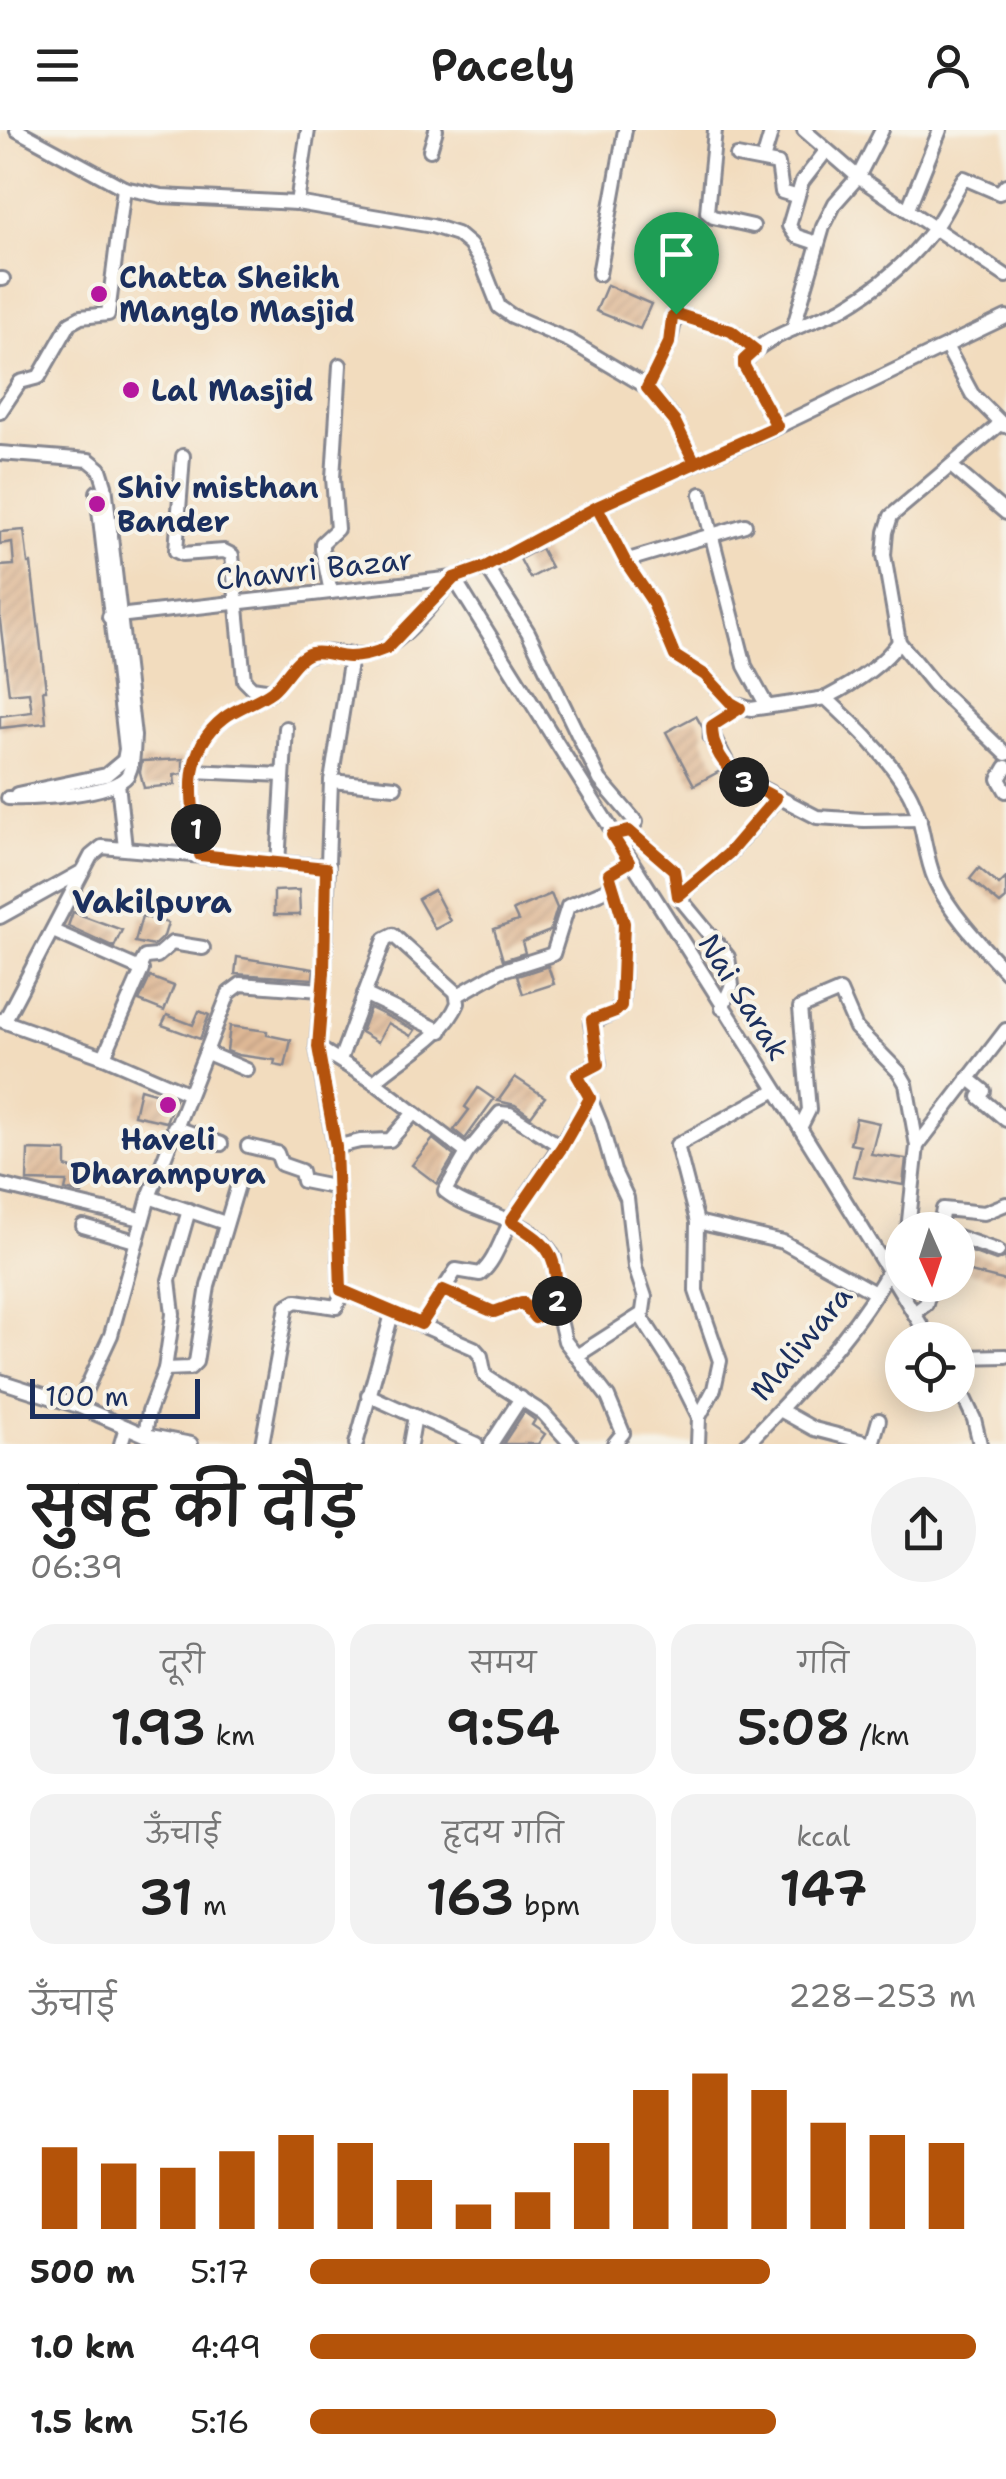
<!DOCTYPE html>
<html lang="hi">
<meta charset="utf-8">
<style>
:root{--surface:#fff;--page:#f2f2f2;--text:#222;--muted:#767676;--accent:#b45309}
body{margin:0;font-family:"Shantell Sans","Playpen Sans Deva",sans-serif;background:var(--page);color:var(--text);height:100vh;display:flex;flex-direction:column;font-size:38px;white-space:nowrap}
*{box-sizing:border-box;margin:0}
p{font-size:32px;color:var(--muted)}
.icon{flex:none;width:55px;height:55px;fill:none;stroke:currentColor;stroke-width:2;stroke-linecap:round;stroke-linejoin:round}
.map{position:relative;height:1314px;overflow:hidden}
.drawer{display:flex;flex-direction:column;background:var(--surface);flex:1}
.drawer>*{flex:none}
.needle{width:65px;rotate:177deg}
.controls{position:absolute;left:885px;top:1082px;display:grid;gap:20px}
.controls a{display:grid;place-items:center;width:90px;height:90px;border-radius:50%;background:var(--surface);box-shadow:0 5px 25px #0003;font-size:50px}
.scale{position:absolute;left:30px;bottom:25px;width:170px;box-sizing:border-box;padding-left:10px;border:5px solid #1b2f5e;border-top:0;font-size:28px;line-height:35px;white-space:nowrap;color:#1b2f5e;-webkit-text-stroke:8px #f7f3e8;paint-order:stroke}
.pin{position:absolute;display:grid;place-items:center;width:85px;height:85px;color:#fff;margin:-102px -42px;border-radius:50% 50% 50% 0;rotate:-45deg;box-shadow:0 0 10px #0007}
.pin .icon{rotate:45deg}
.km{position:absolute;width:50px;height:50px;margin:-25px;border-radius:50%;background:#222;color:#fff;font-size:28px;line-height:50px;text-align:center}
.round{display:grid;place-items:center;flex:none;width:105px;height:105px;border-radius:52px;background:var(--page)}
.head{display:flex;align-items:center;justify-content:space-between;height:170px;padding:0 30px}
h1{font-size:55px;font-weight:600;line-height:75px}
.figures{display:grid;grid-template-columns:repeat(3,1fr);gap:15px;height:170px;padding:10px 30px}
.figures div{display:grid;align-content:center;border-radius:25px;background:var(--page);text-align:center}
.figures b{font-size:50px;font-weight:600}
.figures small{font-size:28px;font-weight:400}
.figures p{font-size:28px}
.chart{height:280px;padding:20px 30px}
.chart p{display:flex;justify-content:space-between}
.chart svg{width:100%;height:180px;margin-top:10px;stroke:var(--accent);stroke-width:6}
ul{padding:0 30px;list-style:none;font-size:32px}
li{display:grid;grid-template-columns:160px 120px 1fr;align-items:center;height:75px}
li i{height:25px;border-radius:12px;background:var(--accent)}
header{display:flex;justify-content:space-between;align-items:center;height:130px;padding:0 30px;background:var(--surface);font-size:45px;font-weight:600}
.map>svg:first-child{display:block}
.building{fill:url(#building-hatch)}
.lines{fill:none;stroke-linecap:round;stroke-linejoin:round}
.minor-casing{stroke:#86868e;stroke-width:18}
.minor{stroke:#fff;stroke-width:12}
.route-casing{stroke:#fff;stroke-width:20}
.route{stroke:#b45309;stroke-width:12}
.poi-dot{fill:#b5179e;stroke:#f7f3e8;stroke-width:4}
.labels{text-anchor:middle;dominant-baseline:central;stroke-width:8;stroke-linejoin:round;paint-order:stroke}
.poi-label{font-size:30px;font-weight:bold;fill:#1b2f5e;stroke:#f7f3e8;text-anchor:start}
.street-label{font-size:30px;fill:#1b2f5e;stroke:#f7f3e8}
.neighbourhood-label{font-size:32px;font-weight:bold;fill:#1b2f5e;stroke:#f7f3e8}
</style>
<header><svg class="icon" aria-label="menu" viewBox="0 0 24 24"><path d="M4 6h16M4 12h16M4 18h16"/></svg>Pacely<svg class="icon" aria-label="person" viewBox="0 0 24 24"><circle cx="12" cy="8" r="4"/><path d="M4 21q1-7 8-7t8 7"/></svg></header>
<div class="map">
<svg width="1006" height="1314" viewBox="0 0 1006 1314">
<defs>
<pattern id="building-hatch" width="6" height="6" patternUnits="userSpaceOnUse" patternTransform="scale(2.5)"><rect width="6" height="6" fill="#deb895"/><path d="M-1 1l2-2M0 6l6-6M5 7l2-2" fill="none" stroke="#be9e83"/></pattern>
</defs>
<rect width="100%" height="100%" fill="#f7f3e8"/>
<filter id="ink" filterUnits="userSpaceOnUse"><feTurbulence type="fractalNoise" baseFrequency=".01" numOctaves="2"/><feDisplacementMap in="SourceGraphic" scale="20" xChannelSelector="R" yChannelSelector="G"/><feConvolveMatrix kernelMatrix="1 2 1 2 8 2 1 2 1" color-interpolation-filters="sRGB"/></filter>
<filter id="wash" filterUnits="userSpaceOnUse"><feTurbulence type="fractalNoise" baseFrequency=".0048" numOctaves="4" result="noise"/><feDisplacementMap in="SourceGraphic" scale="40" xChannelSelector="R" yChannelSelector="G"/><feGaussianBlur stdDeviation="2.25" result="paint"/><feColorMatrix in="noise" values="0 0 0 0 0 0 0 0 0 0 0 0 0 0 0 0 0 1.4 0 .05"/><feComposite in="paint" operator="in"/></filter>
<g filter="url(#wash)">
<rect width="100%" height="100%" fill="#f2dcbe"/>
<g id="blocks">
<!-- building -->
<g class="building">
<polygon points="607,155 651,174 640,199 596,181"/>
<polygon points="24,400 28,433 31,433 46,560 43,560 46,593 0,598 0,586 32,582 29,562 9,564 0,491 0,436 14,435 12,412 0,414 0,402"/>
<polygon points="541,418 551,437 530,448 520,429"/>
<polygon points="696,586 703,598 703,609 720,641 694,655 666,602"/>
<polygon points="183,629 183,644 174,645 175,655 144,658 140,642 142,631"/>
<polygon points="979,738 999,755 1006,748 1006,769 1000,774 970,749"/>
<polygon points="299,760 300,785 274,785 274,761"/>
<polygon points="434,760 450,791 435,799 418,769"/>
<polygon points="551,764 557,778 550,801 522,812 525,823 503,830 494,799 518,791 513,780"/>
<polygon points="73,782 122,800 114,817 68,796"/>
<polygon points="142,786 168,793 164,806 153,816 135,812"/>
<polygon points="237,827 314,839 313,849 235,844"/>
<polygon points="548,836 554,854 523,864 517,846"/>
<polygon points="150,847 174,856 164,881 139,871"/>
<polygon points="370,878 415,900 411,906 388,893 378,912 361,902"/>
<polygon points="199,881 209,885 200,909 162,895 167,885 193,895"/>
<polygon points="230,896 267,901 267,905 291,910 285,937 274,935 275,930 238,925 227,921"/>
<polygon points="515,947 545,967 531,986 515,975 498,971"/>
<polygon points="478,958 494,969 465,1009 454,1000 469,980 465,977"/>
<polygon points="140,959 175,969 166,992 134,985"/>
<polygon points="856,988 879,993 871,1024 906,1029 903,1055 853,1046 860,1016 850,1014"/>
<polygon points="433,1009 454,1026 437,1054 412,1035"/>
<polygon points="28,1020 66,1021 66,1037 88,1043 82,1064 65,1060 67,1052 27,1051"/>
<polygon points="958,1117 996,1131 1006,1127 1006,1151 958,1139"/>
<polygon points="524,1282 535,1290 532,1295 545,1304 538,1314 503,1314"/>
</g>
</g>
</g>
<g filter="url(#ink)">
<use href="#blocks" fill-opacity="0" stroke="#86868e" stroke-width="2.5"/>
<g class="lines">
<defs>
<g id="minor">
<polyline points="17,0 124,58 162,66 297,73 432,96 457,104 470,115 482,134 499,177 512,186 570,211 647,257 675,291 695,333"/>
<polyline points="715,0 707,82 713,87 753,96"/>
<polyline points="804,0 858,47 1006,146"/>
<polyline points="430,20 436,0"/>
<polyline points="737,26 778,34 782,62 795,66"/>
<polyline points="763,30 772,0"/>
<polyline points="297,73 308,0"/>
<polyline points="908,79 940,0"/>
<polyline points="817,113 796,106 789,96 802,52 826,21"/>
<polyline points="599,144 625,0"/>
<polyline points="0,149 3,149"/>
<polyline points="793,199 823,97 835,73 858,47 882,0"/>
<polyline points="946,216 972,264 1004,296"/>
<polyline points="647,257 669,213 676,184 731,201 755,220"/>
<polyline points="0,282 20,252 39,247 70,193 81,187 108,184 124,58"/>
<polyline points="1001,293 891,386 886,402 884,425 899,512 934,555 1006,624"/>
<path d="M777,297L744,236C751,209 818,191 843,178C876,159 908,132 932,101C945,85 953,64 964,48L999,63L1006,55"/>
<path d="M0,323L89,330L100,339L105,355L134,606C133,619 134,635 127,646C112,665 32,669 8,668"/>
<polyline points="183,326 176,421 182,424 224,421 232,425 244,550 252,558 272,561"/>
<polyline points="951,336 1006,383"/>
<polyline points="701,364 745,536 767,576"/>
<path d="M597,377L625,431L652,471L675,526L705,545L731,573L751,579L826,568C856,596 887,625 908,661C924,689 923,722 935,750C949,782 983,817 1006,842"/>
<polyline points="625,431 745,395"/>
<polyline points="486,436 528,502 600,650 636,692 629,701"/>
<polyline points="331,462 322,419 322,413 337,399 333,348 340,235"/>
<polyline points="109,487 454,448 485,437 597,377 777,297 1006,187"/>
<path d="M826,568C851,555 882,536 899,512"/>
<polyline points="740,578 716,592 712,604 732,643 817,687 864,690 920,689"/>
<polyline points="1006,637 999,649 1006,661"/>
<polyline points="192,641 283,645"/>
<polyline points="331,651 395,657"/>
<polyline points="118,653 125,718"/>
<polyline points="17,664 106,645 124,630 126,619 97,362"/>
<polyline points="625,702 629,701 674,740 678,766 728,827 732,855 722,878"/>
<path d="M200,725C192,675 178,617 229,585C242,576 257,571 270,562C284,553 292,530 308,525C332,516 356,534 383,519C410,505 433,471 454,448C611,703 776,953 930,1210"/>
<polyline points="278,734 286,598"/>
<polyline points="678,766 728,725 777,668"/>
<polyline points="0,787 81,742"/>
<polyline points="53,801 142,840 104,927"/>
<polyline points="139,838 145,827 157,826 172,813 203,818"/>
<polyline points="364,864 441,901"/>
<polyline points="458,865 500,841 553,824 568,776 613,757"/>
<polyline points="0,890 104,927 187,963"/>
<polyline points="5,890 91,726 102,717 326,737"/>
<polyline points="317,917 374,952 467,1023"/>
<polyline points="207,923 247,940"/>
<path d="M340,930L385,809L393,805L456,862L458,873C442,910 403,925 374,952"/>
<polyline points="968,948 984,961 979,967 1006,990"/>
<polyline points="590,968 601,995 614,1041 627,1068 635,1137 645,1167 642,1188 676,1241 699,1287"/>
<polyline points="174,997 221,1014"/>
<polyline points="800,998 809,980 800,878 840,861 856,898 899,942 906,954 917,1016"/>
<polyline points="248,1016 277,1023 281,1034 301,1041 303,1051 338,1058"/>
<polyline points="335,1017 360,1011 390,1010 413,984"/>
<path d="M562,1017L510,984L500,983L467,1023L445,1061C477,1087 533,1085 554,1128L559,1186L565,1211L608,1267L623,1303L614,1314"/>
<polyline points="0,1055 141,1089"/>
<polyline points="149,1067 225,1093"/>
<polyline points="697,1092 783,1112 875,1163"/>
<polyline points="83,1096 135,1111"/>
<polyline points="908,1100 917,1016 1006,900"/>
<polyline points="939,1100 943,1079 984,1083 1006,1074"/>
<polyline points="958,1107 998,1121"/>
<polyline points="341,1160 474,1218 481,1226 485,1246 543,1283 571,1314"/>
<polyline points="443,1161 494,1182 522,1172 535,1188 557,1176"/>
<polyline points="914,1183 926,1174 931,1155"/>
<path d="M421,1194L456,1140L480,1144C496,1131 502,1106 512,1089C538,1048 566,1010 590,968L577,945L599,933L591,893L616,881L622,871L624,793L609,744L629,732"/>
<polyline points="578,1225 642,1184"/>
<polyline points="958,1227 1006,1226"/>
<polyline points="165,1239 190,1238 196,1232 208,1156 238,1055"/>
<polyline points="0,1251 78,1276 145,1305 191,1314"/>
<polyline points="958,1255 974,1289 980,1314"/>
<polyline points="368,1265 476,1314"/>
<polyline points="78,1276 111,1205 149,1067 229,863 241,854 321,860"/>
<polyline points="780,1280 814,1299 872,1314 879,1290"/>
<polyline points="145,1305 149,1281 165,1239 173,1184 169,1150 189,1080"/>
<polyline points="121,1314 126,1297"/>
<polyline points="262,1314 287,1176 296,1171 336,1177 341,1166 335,1017 317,917 324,842 331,651 351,527"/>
<polyline points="356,1314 392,1184"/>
<polyline points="410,1314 415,1286"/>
<polyline points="491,1314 521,1268"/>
<polyline points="698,1314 699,1287 714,1259 720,1231 696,1161 697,1092 677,1015 774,961"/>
<path d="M747,1314C804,1254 869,1190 902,1114"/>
</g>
</defs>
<!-- minor casing -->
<use href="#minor" class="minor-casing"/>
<!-- minor -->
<use href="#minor" class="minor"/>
</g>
</g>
<g class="lines" filter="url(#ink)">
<defs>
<path id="route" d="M676,184L672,188L669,213L647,258L675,292L695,333L597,377L485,437L454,448L387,518C375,523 363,527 349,527C337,527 323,520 311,523C294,528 285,551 272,561C257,572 238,577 224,588C179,623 192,676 200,725L326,738L324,842L318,917L336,1017L341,1160L421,1194L443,1160L494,1182L522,1172L535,1188L558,1176C555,1125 556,1119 511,1091L562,1017L590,968L577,945L598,934L592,890L616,881L621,876L624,793L609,744L629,732L612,705L629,701L674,740L678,766L728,724L776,668C746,653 712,636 712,596L740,578L731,573L705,545L675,526L652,471L625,431L597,377L777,296L744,236V230L755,220L731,201L676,184"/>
</defs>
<!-- route casing -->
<use href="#route" class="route-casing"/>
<!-- route -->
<use href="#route" class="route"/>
</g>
<!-- markers -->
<g class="poi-dot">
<circle cx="99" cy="164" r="10"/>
<circle cx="131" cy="260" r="10"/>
<circle cx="97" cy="374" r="10"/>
<circle cx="168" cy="975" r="10"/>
</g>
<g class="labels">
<!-- poi labels -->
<g class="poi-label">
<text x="119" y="147">Chatta Sheikh<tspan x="119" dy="34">Manglo Masjid</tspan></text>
<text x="151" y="260">Lal Masjid</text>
<text x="117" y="357">Shiv misthan<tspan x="117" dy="34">Bander</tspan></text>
<text x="168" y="1009" text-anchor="middle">Haveli<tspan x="168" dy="34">Dharampura</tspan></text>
</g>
<!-- street labels -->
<g class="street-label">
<text transform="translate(314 439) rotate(-6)">Chawri Bazar</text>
<text transform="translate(744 867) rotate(58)">Nai Sarak</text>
<text transform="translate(801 1213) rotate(-50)">Maliwara</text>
</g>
<!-- neighbourhood labels -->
<g class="neighbourhood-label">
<text x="152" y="771">Vakilpura</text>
</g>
</g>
</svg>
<div class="controls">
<a><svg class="needle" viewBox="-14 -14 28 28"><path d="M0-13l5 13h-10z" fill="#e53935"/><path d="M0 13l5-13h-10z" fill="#767676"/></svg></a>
<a><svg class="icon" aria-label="locate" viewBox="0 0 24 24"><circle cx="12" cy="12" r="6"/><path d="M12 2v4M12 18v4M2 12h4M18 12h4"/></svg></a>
</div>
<div class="scale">100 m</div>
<div class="pin" style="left:676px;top:184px;background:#1e9e55"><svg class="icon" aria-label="arrive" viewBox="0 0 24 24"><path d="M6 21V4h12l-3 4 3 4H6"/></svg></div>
<b class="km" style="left:196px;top:699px">1</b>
<b class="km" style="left:557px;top:1171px">2</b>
<b class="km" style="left:744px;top:652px">3</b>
</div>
<section class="drawer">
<div class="head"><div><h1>सुबह की दौड़</h1><p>06:39</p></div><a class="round"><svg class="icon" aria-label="share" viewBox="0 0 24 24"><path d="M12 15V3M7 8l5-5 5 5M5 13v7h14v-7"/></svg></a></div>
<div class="figures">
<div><p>दूरी</p><b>1.93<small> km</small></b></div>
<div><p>समय</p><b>9:54</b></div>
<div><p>गति</p><b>5:08<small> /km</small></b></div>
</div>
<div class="figures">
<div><p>ऊँचाई</p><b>31<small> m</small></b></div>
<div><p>हृदय गति</p><b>163<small> bpm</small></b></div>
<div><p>kcal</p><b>147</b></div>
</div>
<div class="chart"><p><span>ऊँचाई</span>228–253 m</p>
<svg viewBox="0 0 160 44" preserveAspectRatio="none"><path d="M5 44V24M15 44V28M25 44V29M35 44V25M45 44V21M55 44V23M65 44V32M75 44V38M85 44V35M95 44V23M105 44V10M115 44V6M125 44V10M135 44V18M145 44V21M155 44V23"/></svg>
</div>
<ul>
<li><b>500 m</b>5:17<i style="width:69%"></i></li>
<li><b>1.0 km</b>4:49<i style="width:100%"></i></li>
<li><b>1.5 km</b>5:16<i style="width:70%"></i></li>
</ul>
</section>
